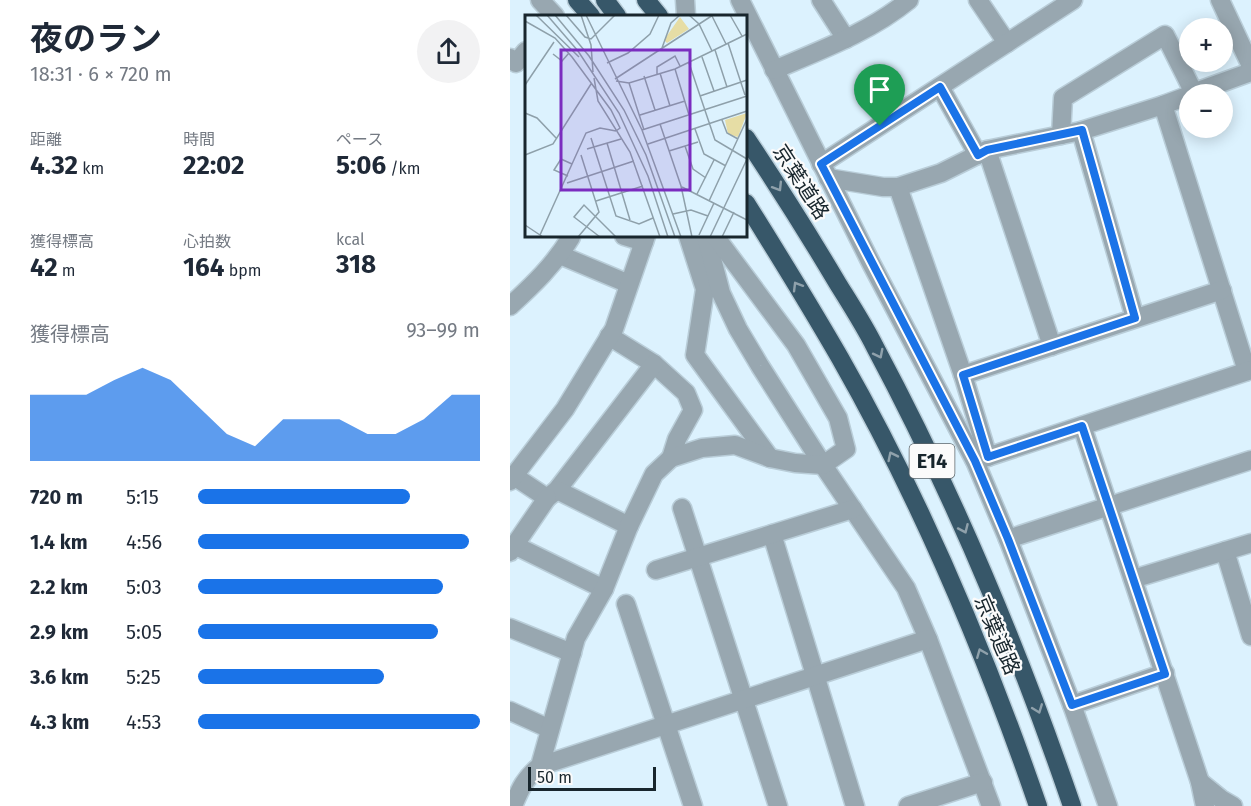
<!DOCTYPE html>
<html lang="ja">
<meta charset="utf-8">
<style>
:root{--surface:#fff;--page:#f2f2f3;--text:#1f2937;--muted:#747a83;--accent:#1a73e8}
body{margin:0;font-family:"Fira Sans","Noto Sans JP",sans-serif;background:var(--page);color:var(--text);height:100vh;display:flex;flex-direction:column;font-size:22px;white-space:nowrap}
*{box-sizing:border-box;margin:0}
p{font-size:20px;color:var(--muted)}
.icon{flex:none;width:33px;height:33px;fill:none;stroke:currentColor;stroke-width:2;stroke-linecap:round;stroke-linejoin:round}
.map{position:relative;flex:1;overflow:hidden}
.side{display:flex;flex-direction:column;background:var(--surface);width:510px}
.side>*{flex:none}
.fabs{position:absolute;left:669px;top:18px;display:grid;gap:12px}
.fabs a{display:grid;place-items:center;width:54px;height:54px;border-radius:50%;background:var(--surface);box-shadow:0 3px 15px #0003;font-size:30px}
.scale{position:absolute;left:18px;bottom:15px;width:128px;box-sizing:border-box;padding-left:6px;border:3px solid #18262d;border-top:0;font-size:16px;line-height:21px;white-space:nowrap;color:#18262d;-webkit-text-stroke:4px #fbfbfb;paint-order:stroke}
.pin{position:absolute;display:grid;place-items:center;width:51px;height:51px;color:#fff;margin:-62px -26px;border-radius:50% 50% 50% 0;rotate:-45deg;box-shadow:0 0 6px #0007}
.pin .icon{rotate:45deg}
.round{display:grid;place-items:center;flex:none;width:63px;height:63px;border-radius:32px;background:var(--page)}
.overview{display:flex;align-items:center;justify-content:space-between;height:102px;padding:0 30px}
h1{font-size:33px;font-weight:700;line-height:45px}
.figures{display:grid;grid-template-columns:repeat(3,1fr);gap:9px;height:102px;padding:6px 30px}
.figures div{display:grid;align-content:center}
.figures b{font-size:26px;font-weight:700}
.figures small{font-size:16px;font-weight:400}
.figures p{font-size:16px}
.chart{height:168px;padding:12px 30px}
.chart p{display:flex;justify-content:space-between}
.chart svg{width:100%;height:108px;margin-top:6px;fill:var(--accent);opacity:.7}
ul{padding:0 30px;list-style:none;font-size:20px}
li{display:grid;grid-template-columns:96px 72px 1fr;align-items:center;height:45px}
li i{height:15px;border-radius:8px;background:var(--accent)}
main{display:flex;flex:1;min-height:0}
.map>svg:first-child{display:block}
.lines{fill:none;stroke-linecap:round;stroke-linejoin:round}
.minor-casing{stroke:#b9cdd8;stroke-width:21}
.highway-casing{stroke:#b9cdd8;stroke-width:21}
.minor{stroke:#98a7b0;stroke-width:18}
.highway{stroke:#375769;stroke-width:18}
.oneway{stroke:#8fa1ab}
.route-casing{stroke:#fff;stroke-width:12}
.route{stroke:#1a73e8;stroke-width:8}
.labels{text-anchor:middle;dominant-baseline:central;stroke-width:4.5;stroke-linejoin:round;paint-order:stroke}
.shield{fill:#fbfbfb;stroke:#5c666b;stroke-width:1.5}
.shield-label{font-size:20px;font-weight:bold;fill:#18262d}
.street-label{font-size:21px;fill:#18262d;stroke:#fbfbfb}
.inset-road{fill:none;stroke:#8ea0aa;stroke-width:1.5}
.view{fill:#7b2cbf;fill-opacity:0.15;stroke:#7b2cbf;stroke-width:3}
.inset-edge{fill:none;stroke:#18262d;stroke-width:3}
</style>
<main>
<section class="side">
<div class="overview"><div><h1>夜のラン</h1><p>18:31 · 6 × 720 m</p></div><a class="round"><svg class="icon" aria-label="share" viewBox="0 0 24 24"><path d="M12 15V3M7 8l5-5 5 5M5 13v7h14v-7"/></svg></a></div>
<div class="figures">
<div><p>距離</p><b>4.32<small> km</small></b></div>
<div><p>時間</p><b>22:02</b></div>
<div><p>ペース</p><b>5:06<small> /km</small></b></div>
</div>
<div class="figures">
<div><p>獲得標高</p><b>42<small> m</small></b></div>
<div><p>心拍数</p><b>164<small> bpm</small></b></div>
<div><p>kcal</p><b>318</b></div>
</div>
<div class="chart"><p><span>獲得標高</span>93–99 m</p>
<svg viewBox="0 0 160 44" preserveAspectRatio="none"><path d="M0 44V17L10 17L20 17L30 11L40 6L50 11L60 22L70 33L80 38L90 27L100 27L110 27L120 33L130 33L140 27L150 17L160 17V44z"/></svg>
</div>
<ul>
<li><b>720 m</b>5:15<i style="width:75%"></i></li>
<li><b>1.4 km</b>4:56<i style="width:96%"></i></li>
<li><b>2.2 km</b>5:03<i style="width:87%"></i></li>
<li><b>2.9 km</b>5:05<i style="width:85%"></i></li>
<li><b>3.6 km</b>5:25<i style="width:66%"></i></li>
<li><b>4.3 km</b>4:53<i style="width:100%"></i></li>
</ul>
</section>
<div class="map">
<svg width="741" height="806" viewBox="0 0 741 806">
<rect width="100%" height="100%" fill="#dcf2fe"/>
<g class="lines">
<defs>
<g id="minor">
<polyline points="30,0 45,16"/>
<polyline points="175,0 176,16"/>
<polyline points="230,0 361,263 465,461 498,539 562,705 598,806"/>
<polyline points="311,0 336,39"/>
<polyline points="468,0 497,43"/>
<polyline points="710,0 741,66"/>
<polyline points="0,58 6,63 16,51"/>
<path d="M264,70C311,50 360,32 399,0"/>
<polyline points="430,87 468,155"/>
<polyline points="680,94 741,72"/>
<polyline points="653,105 737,371"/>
<polyline points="571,131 625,318"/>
<polyline points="551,135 553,98 655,35 684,93"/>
<polyline points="477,150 542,346"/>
<polyline points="311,164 563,0"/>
<polyline points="318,178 373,187 388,187 431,173 477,150 571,131 653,105 680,95"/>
<polyline points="388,187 453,375 478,457"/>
<polyline points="114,236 134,242"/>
<polyline points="178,236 195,289 185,355 260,458"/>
<polyline points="196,236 211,293 228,329 250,366 313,465 396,588 418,639 481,806"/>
<polyline points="50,255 119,284"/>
<path d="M0,306C23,285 44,265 61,237L60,236"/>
<polyline points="99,336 144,364 176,393 183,410 167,439 161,458"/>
<polyline points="453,375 712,290"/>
<polyline points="572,426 690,782 695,806"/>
<polyline points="465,461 741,370"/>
<polyline points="4,476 37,498 47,490 144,364"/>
<polyline points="0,481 55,409 104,329 136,236"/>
<polyline points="47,490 119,526"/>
<polyline points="172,508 268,806"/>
<polyline points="262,534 345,806"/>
<polyline points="498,539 741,460"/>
<polyline points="4,545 94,589"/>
<polyline points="715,551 741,636"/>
<polyline points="0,552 37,498"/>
<polyline points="146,570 343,509"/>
<polyline points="623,579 741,543"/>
<polyline points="116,604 183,806"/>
<polyline points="0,628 62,653"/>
<polyline points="562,705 655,673"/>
<polyline points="0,711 40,729"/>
<polyline points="30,766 418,639"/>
<polyline points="690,782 711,799 723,806"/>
<path d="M3,806C10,789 15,778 30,766L66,638L94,589L119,526L144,474L161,458L192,448L225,445L260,458L285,463L313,465L336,449L328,418L286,345L205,236"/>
<polyline points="398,806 473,782"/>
</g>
<g id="highway">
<polyline points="67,0 81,16"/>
<polyline points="95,0 107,16"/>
<polyline points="136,0 149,16"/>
<path d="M236,138C268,186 299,235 328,284C341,305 354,325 365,347C444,495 508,648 562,806"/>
<path d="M236,203C268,254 300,306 330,358C411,500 475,652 528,806"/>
</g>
</defs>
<!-- minor casing -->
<use href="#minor" class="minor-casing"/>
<!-- highway casing -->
<use href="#highway" class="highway-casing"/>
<!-- minor -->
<use href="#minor" class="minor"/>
<!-- highway -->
<use href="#highway" class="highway"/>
</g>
<!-- one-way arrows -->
<defs><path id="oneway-chevron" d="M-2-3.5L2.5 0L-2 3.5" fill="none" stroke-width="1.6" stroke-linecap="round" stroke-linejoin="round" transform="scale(1.5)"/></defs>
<g class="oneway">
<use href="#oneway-chevron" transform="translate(268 187) rotate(58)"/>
<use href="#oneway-chevron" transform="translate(287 286) rotate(-121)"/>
<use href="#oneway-chevron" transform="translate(369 354) rotate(63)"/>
<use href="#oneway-chevron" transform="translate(382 456) rotate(-116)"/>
<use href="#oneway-chevron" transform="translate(454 529) rotate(66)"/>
<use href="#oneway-chevron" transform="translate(471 653) rotate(-112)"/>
<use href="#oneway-chevron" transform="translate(528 709) rotate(69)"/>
</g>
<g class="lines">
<defs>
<polygon id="route" points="430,87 468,155 477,150 572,130 625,318 453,375 478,457 572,426 655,674 562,705 498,539 465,461 311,164"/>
</defs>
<!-- route casing -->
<use href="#route" class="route-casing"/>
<!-- route -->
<use href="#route" class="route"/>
</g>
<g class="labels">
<!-- shield labels -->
<rect class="shield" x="399.5" y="444" width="45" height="34" rx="4.5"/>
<g class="shield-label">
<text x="422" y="461">E14</text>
</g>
<!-- street labels -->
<g class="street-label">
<text transform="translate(291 182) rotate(57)">京葉道路</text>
<text transform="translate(487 635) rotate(67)">京葉道路</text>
</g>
</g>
<!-- overview -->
<g transform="translate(15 15)">
<rect width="222" height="222" fill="#dcf2fe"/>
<path d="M155,2L164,14L142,28L139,25ZM222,98L213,122L203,119L200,105Z" fill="#e6dda5"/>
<path class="inset-road" d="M11,0L54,42M22,0L53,36L94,98L123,161L143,222M30,0L64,41L99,95L121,140L150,222M41,0L60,22L66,24L90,0M56,0L66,30L68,57M61,0L117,115L156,222M164,0L174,9L187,36M205,0L217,21M187,1L201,29M0,6L30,23L47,42L86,95L95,113L91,116M203,28L220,80M137,33L146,8L155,0M190,35L202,72M28,39L37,46L44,38M177,42L189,76M82,48L103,38L125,19L134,0M164,48L190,125L222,144M150,54L164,100M135,58L145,91M132,59V52L150,41L155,51M119,61L130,95M69,63L73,86L105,137L135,222M90,64L188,0M91,66L104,68L150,54L222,19M104,68L119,115M0,70L29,27M175,81L222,65M0,98L12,103L32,124M115,100L160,86M197,105L202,118L213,124M135,109L156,171L167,222M170,114L179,139L201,151M117,115L222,81M66,123L91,201L114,209L128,203M82,128L105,205M123,129L222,96M160,131L168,154L181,163M62,134L96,124M144,136L173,127M0,140L28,129L66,69M43,161L29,155L36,144L47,149M42,168L109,146M157,172L222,205M172,179L189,145M71,186L118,171M184,186L222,104M148,199L166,195L183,201M0,210L18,222M15,220L61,118L75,113L91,116M174,220L189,188M53,222L74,197L56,140M75,222L49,202L59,190L91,222M185,222L222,144M197,222L209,197"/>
<path class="view" d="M36,35H165V175H36Z"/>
<rect width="222" height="222" class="inset-edge"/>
</g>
</svg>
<div class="fabs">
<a>+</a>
<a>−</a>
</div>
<div class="scale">50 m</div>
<div class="pin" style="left:370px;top:126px;background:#1e9e55"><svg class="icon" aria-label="arrive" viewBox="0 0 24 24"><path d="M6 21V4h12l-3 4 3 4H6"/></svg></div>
</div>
</main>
